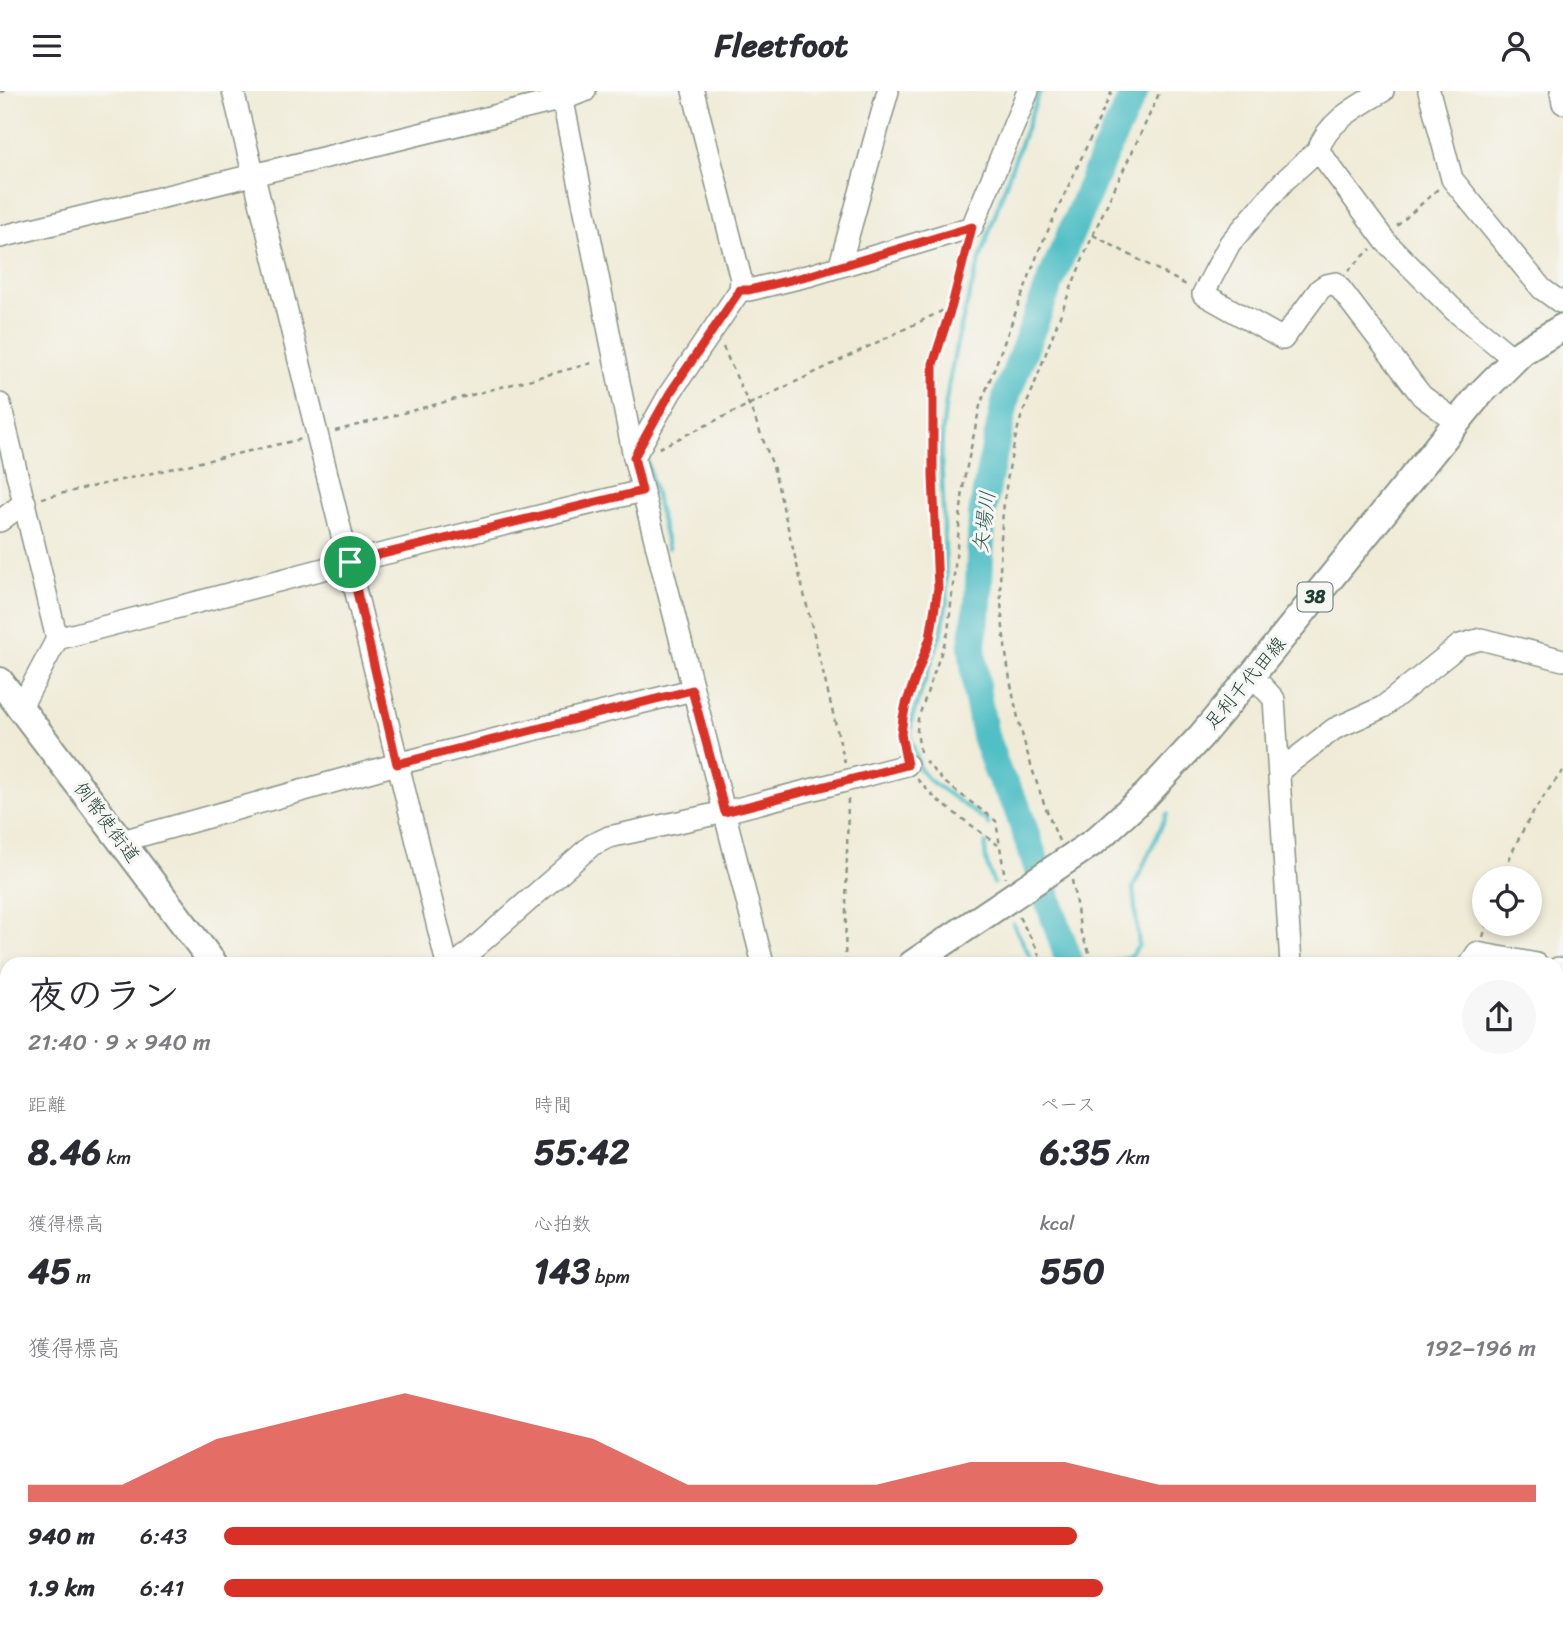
<!DOCTYPE html>
<html lang="ja">
<meta charset="utf-8">
<style>
:root{--surface:#fff;--page:#f7f7f7;--text:#2b2b33;--muted:#7c7c81;--accent:#d93025}
body{margin:0;font-family:Sriracha,"Klee One",sans-serif;background:var(--page);color:var(--text);height:100vh;display:flex;flex-direction:column;font-size:26px;white-space:nowrap}
*{box-sizing:border-box;margin:0}
p{font-size:23px;color:var(--muted)}
.icon{flex:none;width:38px;height:38px;fill:none;stroke:currentColor;stroke-width:2;stroke-linecap:round;stroke-linejoin:round}
.map{position:relative;flex:1;overflow:hidden}
.side{position:absolute;left:0px;top:866px;width:1564px;height:674px;display:flex;flex-direction:column;background:var(--surface);border-radius:21px 21px 0 0;box-shadow:0 4px 10px #0003}
.side>*{flex:none}
.controls{position:absolute;left:1472px;top:775px;display:grid;gap:14px}
.controls a{display:grid;place-items:center;width:70px;height:70px;border-radius:50%;background:var(--surface);box-shadow:0 4px 10px #0003;font-size:35px}
.pin{position:absolute;display:grid;place-items:center;width:60px;height:60px;color:#fff;margin:-30px;border:4px solid #fff;border-radius:50%;box-shadow:0 2px 7px #0007}
.round{display:grid;place-items:center;flex:none;width:74px;height:74px;border-radius:37px;background:var(--page)}
.overview{display:flex;align-items:center;justify-content:space-between;height:119px;padding:0 28px}
h1{font-size:38px;font-weight:800;line-height:52px}
.stats{display:grid;grid-template-columns:repeat(3,1fr);gap:10px;height:119px;padding:7px 28px}
.stats div{display:grid;align-content:center}
.stats b{font-size:35px;font-weight:800}
.stats small{font-size:19px;font-weight:400}
.stats p{font-size:19px}
.chart{height:196px;padding:14px 28px}
.chart p{display:flex;justify-content:space-between}
.chart svg{width:100%;height:126px;margin-top:7px;fill:var(--accent);opacity:.7}
ul{padding:0 28px;list-style:none;font-size:23px}
li{display:grid;grid-template-columns:112px 84px 1fr;align-items:center;height:52px}
li i{height:18px;border-radius:9px;background:var(--accent)}
header{display:flex;justify-content:space-between;align-items:center;height:91px;padding:0 28px;background:var(--surface);font-size:32px;font-weight:800}
.map>svg:first-child{display:block}
.lines{fill:none;stroke-linecap:round;stroke-linejoin:round}
.stream{stroke:#51bfc6;stroke-width:4.5}
.river{stroke:#51bfc6;stroke-width:28}
.building{fill:url(#building-back-hatch)}
.minor-casing{stroke:#889486;stroke-width:24}
.major-casing{stroke:#889486;stroke-width:30}
.path{stroke:#889486;stroke-width:2.5;stroke-dasharray:5 5;stroke-linecap:butt}
.minor{stroke:#fff;stroke-width:21}
.major{stroke:#fff;stroke-width:26}
.route-casing{stroke:#fff;stroke-width:14}
.route{stroke:#d93025;stroke-width:9}
.labels{text-anchor:middle;dominant-baseline:central;stroke-width:6;stroke-linejoin:round;paint-order:stroke}
.shield{fill:#f6f6f2;stroke:#60746d;stroke-width:2}
.shield-label{font-size:18px;font-weight:bold;fill:#1f3d34}
.street-label{font-size:19px;fill:#1f3d34;stroke:#f6f6f2}
.water-label{font-size:21px;font-style:italic;fill:#2c5e58;stroke:#f6f6f2}
</style>
<header><svg class="icon" aria-label="menu" viewBox="0 0 24 24"><path d="M4 6h16M4 12h16M4 18h16"/></svg>Fleetfoot<svg class="icon" aria-label="person" viewBox="0 0 24 24"><circle cx="12" cy="8" r="4"/><path d="M4 21q1-7 8-7t8 7"/></svg></header>
<div class="map">
<svg width="1563" height="1539" viewBox="0 0 1563 1539">
<defs>
<pattern id="building-back-hatch" width="6" height="6" patternUnits="userSpaceOnUse" patternTransform="scale(1.75)"><rect width="6" height="6" fill="#dfa3db"/><path d="M-1 5l2 2M0 0l6 6M5-1l2 2" fill="none" stroke="#b486b2"/></pattern>
</defs>
<rect width="100%" height="100%" fill="#f6f6f2"/>
<filter id="ink" filterUnits="userSpaceOnUse"><feTurbulence type="fractalNoise" baseFrequency=".0143" numOctaves="2"/><feDisplacementMap in="SourceGraphic" scale="14" xChannelSelector="R" yChannelSelector="G"/><feConvolveMatrix kernelMatrix="1 2 1 2 8 2 1 2 1" color-interpolation-filters="sRGB"/></filter>
<filter id="wash" filterUnits="userSpaceOnUse"><feTurbulence type="fractalNoise" baseFrequency=".00686" numOctaves="4" result="noise"/><feDisplacementMap in="SourceGraphic" scale="28" xChannelSelector="R" yChannelSelector="G"/><feGaussianBlur stdDeviation="1.57" result="paint"/><feColorMatrix in="noise" values="0 0 0 0 0 0 0 0 0 0 0 0 0 0 0 0 0 1.4 0 .05"/><feComposite in="paint" operator="in"/></filter>
<g filter="url(#wash)">
<rect width="100%" height="100%" fill="#f0ebd7"/>
<g class="lines">
<!-- stream -->
<g class="stream">
<polyline points="645,360 668,457"/>
<path d="M988,734V731L929,689L920,678L911,648V630L942,539L947,510L941,365C945,246 999,111 1040,0"/>
<path d="M986,752C983,766 989,779 994,793"/>
<polyline points="1013,833 1030,865 1031,873"/>
<polyline points="1106,873 1131,865 1139,854 1133,797 1167,723"/>
<polyline points="883,1533 884,1539"/>
<polyline points="479,1539 485,1536"/>
<polyline points="1157,1539 1160,1533"/>
</g>
<!-- river -->
<g class="river">
<polyline points="1070,873 1016,714 998,682 985,645 977,603 972,554 978,512 982,424 989,384 1007,303 1053,184 1104,64 1135,0"/>
<polyline points="1119,1533 1119,1539"/>
</g>
</g>
<g id="blocks">
<!-- building -->
<g class="building">
<polygon points="1558,896 1562,896 1563,902 1563,960 1559,993 1558,993"/>
<polygon points="7,936 7,1217 0,1223 0,941"/>
</g>
</g>
</g>
<g filter="url(#ink)">
<use href="#blocks" fill-opacity="0" stroke="#889486" stroke-width="2"/>
<g class="lines">
<defs>
<g id="minor">
<polyline points="233,0 447,873"/>
<polyline points="561,0 634,366 763,873"/>
<path d="M1383,0C1358,15 1328,30 1318,59L1386,151L1454,219L1514,268"/>
<polyline points="1429,0 1452,88 1542,198 1560,211"/>
<polyline points="1561,0 1563,12"/>
<polyline points="1318,59 1284,90 1230,152 1203,203 1283,248 1320,198 1326,194 1336,192 1415,296 1422,305 1457,331"/>
<polyline points="0,146 563,8 585,0"/>
<polyline points="840,174 888,0"/>
<polyline points="740,199 749,199 811,184 972,136 1028,0"/>
<polyline points="0,313 57,548 21,616"/>
<polyline points="634,366 670,302 740,199 741,188 693,0"/>
<polyline points="0,430 25,411"/>
<polyline points="57,548 350,471 642,400"/>
<polyline points="1252,584 1274,608 1291,873"/>
<polyline points="1279,680 1334,638 1383,616 1460,554 1481,548 1563,569"/>
<polyline points="122,750 397,673 692,599"/>
<polyline points="456,873 592,754 609,746 725,721 907,674"/>
<polyline points="1470,873 1477,862 1537,873"/>
<polyline points="1558,877 1563,878"/>
<polyline points="1558,1045 1563,1046"/>
<polyline points="0,1252 7,1247"/>
<polyline points="0,1297 7,1310"/>
<polyline points="0,1382 7,1394"/>
<polyline points="0,1529 4,1539"/>
<polyline points="290,1533 293,1539"/>
<polyline points="184,1539 193,1533"/>
<polyline points="452,1539 462,1533"/>
</g>
<g id="major">
<polyline points="0,590 214,873"/>
<polyline points="912,873 1095,750 1146,704 1201,645 1252,584 1479,304 1522,261 1563,236"/>
<polyline points="0,1436 7,1433"/>
<polyline points="762,1533 767,1539"/>
</g>
</defs>
<!-- minor casing -->
<use href="#minor" class="minor-casing"/>
<!-- major casing -->
<use href="#major" class="major-casing"/>
<!-- path -->
<g class="path">
<polyline points="0,1 5,0"/>
<polyline points="1397,135 1439,97"/>
<polyline points="1093,144 1188,195"/>
<polyline points="1348,180 1371,158"/>
<polyline points="723,256 754,325 773,375 845,672"/>
<polyline points="335,340 596,271"/>
<polyline points="659,357 946,218 952,214 966,156"/>
<polyline points="42,407 302,348"/>
<polyline points="903,657 901,643 906,613 931,546 936,518 938,497 933,385 933,273 952,214"/>
<polyline points="920,661 917,640 918,628 948,542 964,389 980,315 1040,157 1112,0"/>
<polyline points="925,670 943,690 996,730 1005,787"/>
<polyline points="917,688 937,709 998,754"/>
<path d="M1059,750C1003,619 982,476 1018,337C1022,321 1030,307 1035,292C1053,242 1072,193 1093,144C1114,96 1139,49 1160,0"/>
<path d="M1502,788C1515,748 1537,712 1563,680"/>
<polyline points="1072,789 1081,842 1094,873"/>
<polyline points="1019,826 1036,856 1042,873"/>
<polyline points="1483,846 1487,833"/>
<polyline points="845,873 848,706"/>
<polyline points="1141,1533 1141,1539"/>
<polyline points="1099,1539 1099,1533"/>
</g>
<!-- minor -->
<use href="#minor" class="minor"/>
<!-- major -->
<use href="#major" class="major"/>
</g>
</g>
<g class="lines" filter="url(#ink)">
<defs>
<polygon id="route" points="972,136 952,214 933,273 933,385 938,497 930,547 906,613 903,627 901,643 907,674 725,721 692,599 397,673 350,471 642,400 634,366 670,302 740,199 749,199 811,184"/>
</defs>
<!-- route casing -->
<use href="#route" class="route-casing"/>
<!-- route -->
<use href="#route" class="route"/>
</g>
<g class="labels">
<!-- shield labels -->
<rect class="shield" x="1297.5" y="491.5" width="35" height="29" rx="5"/>
<g class="shield-label">
<text x="1315" y="506">38</text>
</g>
<!-- street labels -->
<g class="street-label">
<text transform="translate(1245 592) rotate(-50)">足利千代田線</text>
<text transform="translate(107 731) rotate(53)">例幣使街道</text>
</g>
<!-- water labels -->
<g class="water-label">
<text transform="translate(984 431) rotate(-83)">矢場川</text>
</g>
</g>
</svg>
<div class="controls">
<a><svg class="icon" aria-label="locate" viewBox="0 0 24 24"><circle cx="12" cy="12" r="6"/><path d="M12 2v4M12 18v4M2 12h4M18 12h4"/></svg></a>
</div>
<div class="pin" style="left:350px;top:471px;background:#1e9e55"><svg class="icon" aria-label="arrive" viewBox="0 0 24 24"><path d="M6 21V4h12l-3 4 3 4H6"/></svg></div>
<section class="side">
<div class="overview"><div><h1>夜のラン</h1><p>21:40 · 9 × 940 m</p></div><a class="round"><svg class="icon" aria-label="share" viewBox="0 0 24 24"><path d="M12 15V3M7 8l5-5 5 5M5 13v7h14v-7"/></svg></a></div>
<div class="stats">
<div><p>距離</p><b>8.46<small> km</small></b></div>
<div><p>時間</p><b>55:42</b></div>
<div><p>ペース</p><b>6:35<small> /km</small></b></div>
</div>
<div class="stats">
<div><p>獲得標高</p><b>45<small> m</small></b></div>
<div><p>心拍数</p><b>143<small> bpm</small></b></div>
<div><p>kcal</p><b>550</b></div>
</div>
<div class="chart"><p><span>獲得標高</span>192–196 m</p>
<svg viewBox="0 0 160 44" preserveAspectRatio="none"><path d="M0 44V38L10 38L20 22L30 14L40 6L50 14L60 22L70 38L80 38L90 38L100 30L110 30L120 38L130 38L140 38L150 38L160 38V44z"/></svg>
</div>
<ul>
<li><b>940 m</b>6:43<i style="width:65%"></i></li>
<li><b>1.9 km</b>6:41<i style="width:67%"></i></li>
</ul>
</section>
</div>
